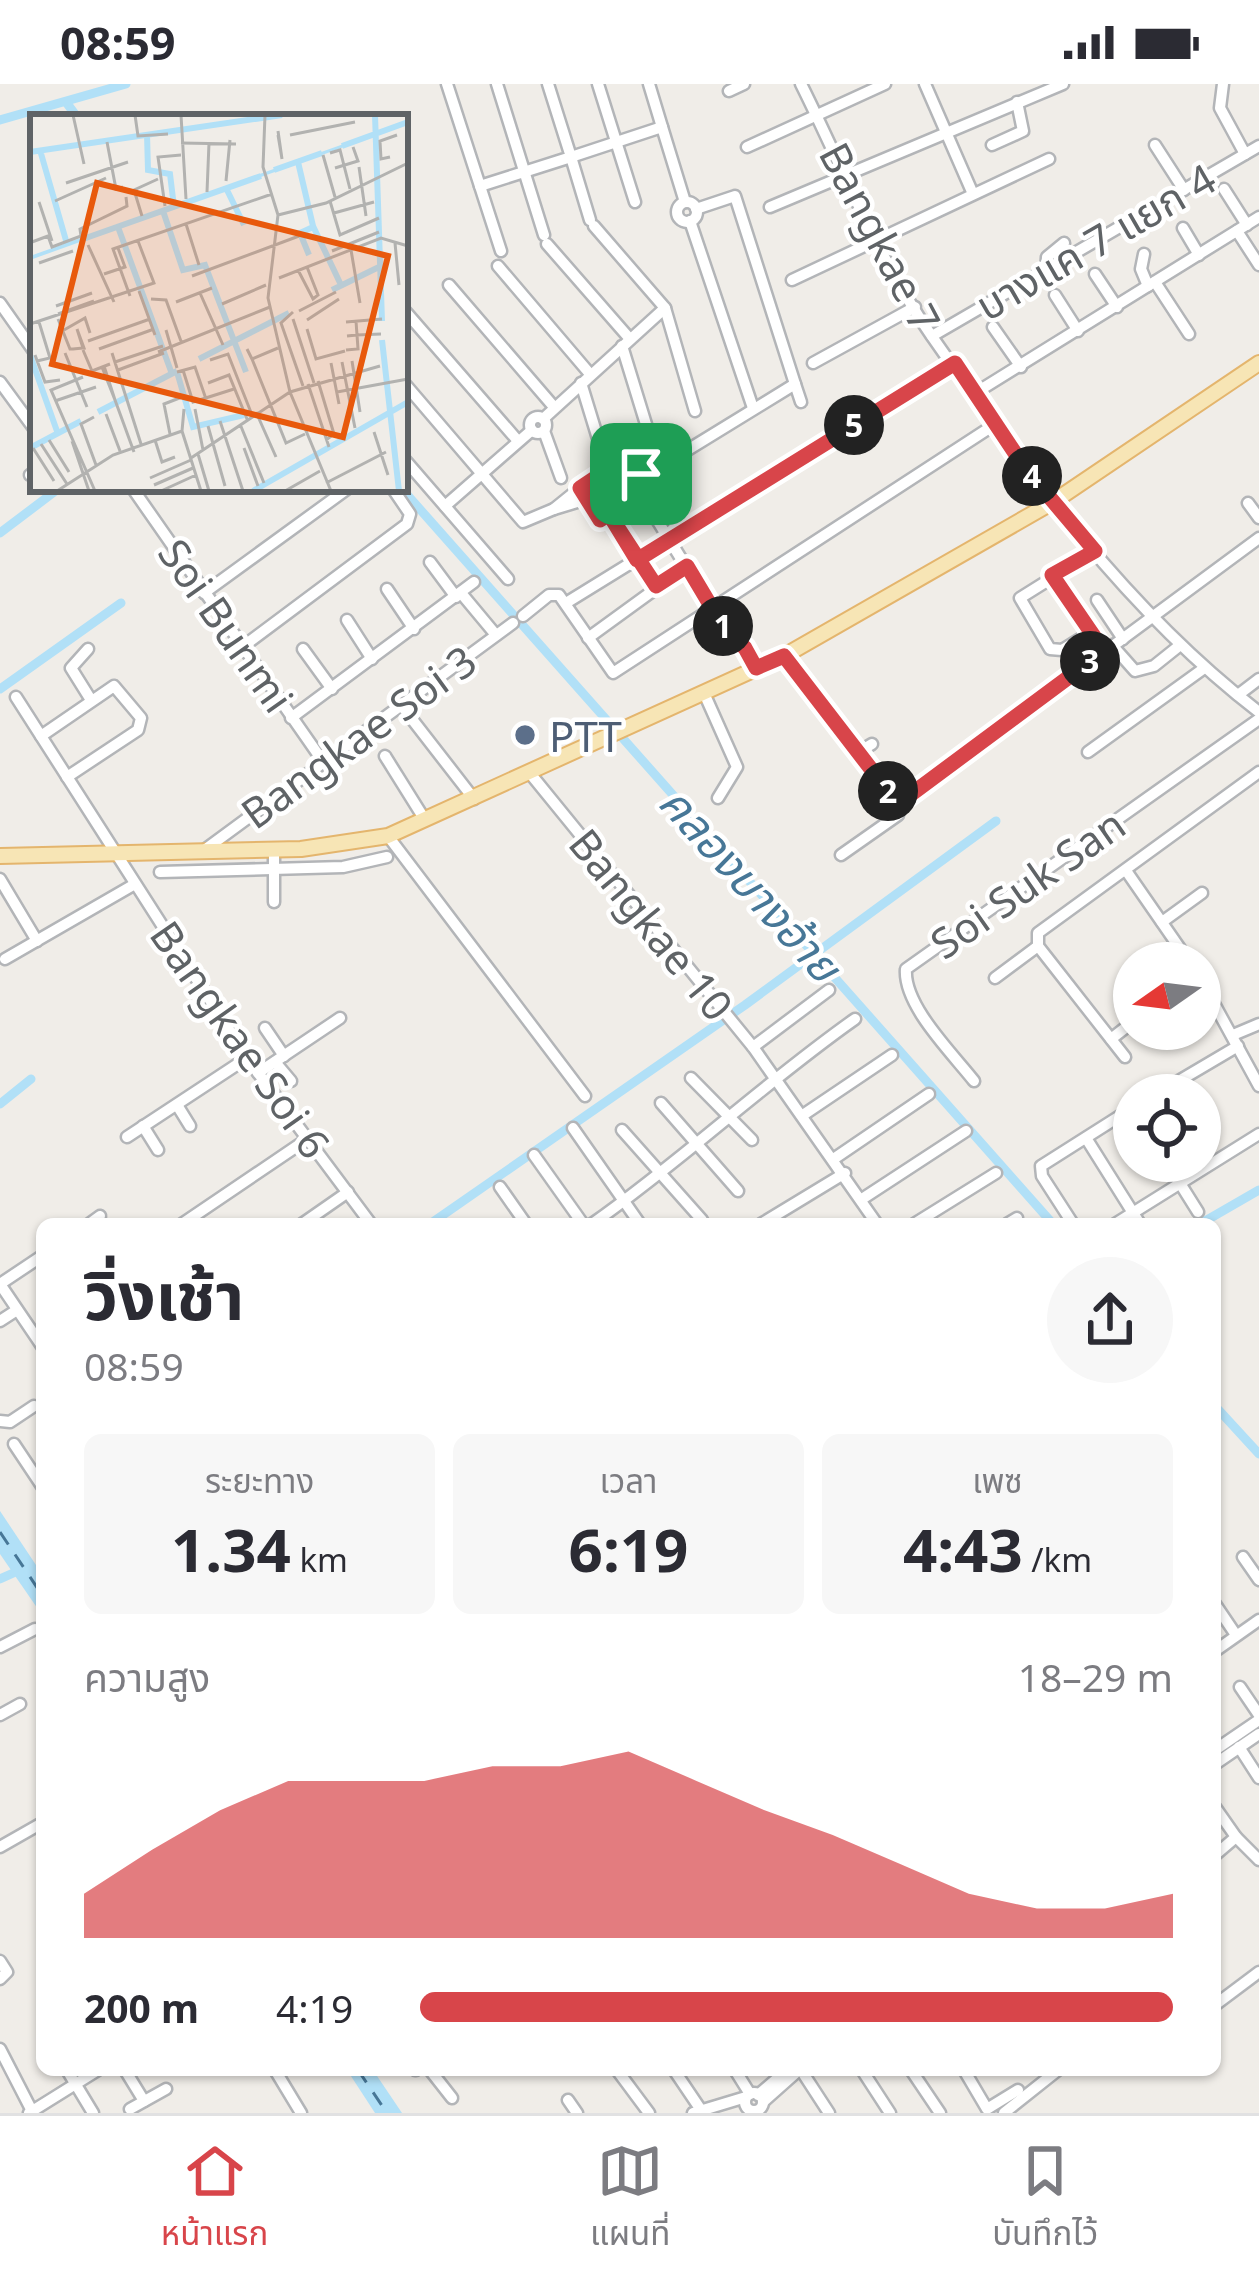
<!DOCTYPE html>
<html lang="th">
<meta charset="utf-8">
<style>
:root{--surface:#fff;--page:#f7f7f7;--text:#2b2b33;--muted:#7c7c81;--line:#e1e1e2;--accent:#d8454a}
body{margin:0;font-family:"Noto Sans","Noto Sans Thai",sans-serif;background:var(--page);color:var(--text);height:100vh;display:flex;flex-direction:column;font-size:45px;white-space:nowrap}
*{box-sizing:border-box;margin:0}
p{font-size:39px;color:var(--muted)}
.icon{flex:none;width:66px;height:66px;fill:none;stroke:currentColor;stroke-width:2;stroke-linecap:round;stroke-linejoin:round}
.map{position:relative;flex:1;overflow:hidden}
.sheet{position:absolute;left:36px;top:1134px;width:1185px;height:858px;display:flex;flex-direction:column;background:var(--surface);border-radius:18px;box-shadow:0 3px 9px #0004}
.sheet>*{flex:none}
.needle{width:78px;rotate:256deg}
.fabs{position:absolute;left:1113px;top:858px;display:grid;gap:24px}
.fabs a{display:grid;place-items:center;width:108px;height:108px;border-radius:50%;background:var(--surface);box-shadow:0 3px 9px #0004;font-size:60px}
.pin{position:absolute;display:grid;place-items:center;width:102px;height:102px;color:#fff;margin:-51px;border-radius:24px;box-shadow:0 6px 18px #0006}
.km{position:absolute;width:60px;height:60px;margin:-30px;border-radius:50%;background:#222;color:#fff;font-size:33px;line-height:60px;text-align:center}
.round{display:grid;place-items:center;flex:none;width:126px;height:126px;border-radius:63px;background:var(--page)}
.overview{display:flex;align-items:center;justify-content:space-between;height:204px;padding:0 48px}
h1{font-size:66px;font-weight:700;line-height:90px}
.metrics{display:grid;grid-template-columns:repeat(3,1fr);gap:18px;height:204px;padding:12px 48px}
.metrics div{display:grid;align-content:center;border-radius:18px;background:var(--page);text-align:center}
.metrics b{font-size:60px;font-weight:700}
.metrics small{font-size:33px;font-weight:400}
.metrics p{font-size:33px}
.chart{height:336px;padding:24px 48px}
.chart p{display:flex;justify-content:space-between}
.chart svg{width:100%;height:216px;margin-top:12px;fill:var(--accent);opacity:.7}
ul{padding:0 48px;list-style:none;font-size:39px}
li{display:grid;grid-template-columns:192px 144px 1fr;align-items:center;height:90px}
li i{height:30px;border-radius:15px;background:var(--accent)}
.status{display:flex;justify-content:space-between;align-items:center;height:84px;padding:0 60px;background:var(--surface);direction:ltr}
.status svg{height:33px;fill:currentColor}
.tab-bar{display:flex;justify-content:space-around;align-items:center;height:168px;border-top:3px solid var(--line);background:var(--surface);font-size:33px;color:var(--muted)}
.tab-bar a{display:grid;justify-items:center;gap:6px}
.tab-bar .on{color:var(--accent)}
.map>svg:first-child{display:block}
.water{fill:#b1e0f7}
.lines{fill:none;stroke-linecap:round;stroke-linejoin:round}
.canal{stroke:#b1e0f7;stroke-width:9}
.ferry{stroke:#477797;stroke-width:3;stroke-dasharray:15 12;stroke-linecap:butt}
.minor-casing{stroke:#b3b5b8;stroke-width:15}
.major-casing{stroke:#e4b56d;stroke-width:18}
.minor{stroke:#fff;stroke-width:10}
.major{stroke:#f7e5b5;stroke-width:14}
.route-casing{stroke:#fff;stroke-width:24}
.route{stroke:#d8454a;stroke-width:15}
.service-dot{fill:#5c6f8a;stroke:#fff;stroke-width:4.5}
.labels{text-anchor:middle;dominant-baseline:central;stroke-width:9;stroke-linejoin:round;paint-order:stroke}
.street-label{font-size:42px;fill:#5f6366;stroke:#fff}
.service-label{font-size:42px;fill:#4e5e75;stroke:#fff;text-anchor:start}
.water-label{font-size:45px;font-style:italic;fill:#477797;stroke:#fff}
.inset-river{fill:none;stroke:#b1e0f7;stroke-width:6}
.inset-road{fill:none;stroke:#b2b2b0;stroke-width:3}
.view{fill:#e8590c;fill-opacity:0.15;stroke:#e8590c;stroke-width:6}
.inset-edge{fill:none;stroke:#5f6366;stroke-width:6}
</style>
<div class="status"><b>08:59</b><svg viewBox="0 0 49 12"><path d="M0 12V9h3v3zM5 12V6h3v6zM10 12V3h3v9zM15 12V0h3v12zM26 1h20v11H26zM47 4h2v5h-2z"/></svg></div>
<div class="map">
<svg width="1259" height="2029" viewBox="0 0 1259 2029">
<rect width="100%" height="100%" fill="#f0ede8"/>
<!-- water -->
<g class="water">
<polygon points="0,1427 42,1490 42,1531 0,1470"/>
<polygon points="347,1986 373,1986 402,2029 375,2029"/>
</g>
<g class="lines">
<!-- canal -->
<g class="canal">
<polyline points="66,18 77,33"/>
<polyline points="0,36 126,0"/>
<polyline points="402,405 1053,1140"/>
<polyline points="0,449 58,405"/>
<polyline points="0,605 121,519"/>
<polyline points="0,1020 31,995"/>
<polyline points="430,1140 745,921 996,737"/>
<polyline points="1200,1140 1259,1106"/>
<polyline points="1215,1322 1259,1370"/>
<polyline points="0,1495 20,1486"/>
</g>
<!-- ferry -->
<g class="ferry">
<polyline points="0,1448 42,1511"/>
<polyline points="358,1986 387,2029"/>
</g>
<defs>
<g id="minor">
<polyline points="447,0 501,167"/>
<polyline points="497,0 544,151"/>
<polyline points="598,0 635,118"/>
<polyline points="649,0 662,43"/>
<path d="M801,0C842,82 878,175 931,251C1026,387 1126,526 1259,628"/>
<polyline points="925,0 973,110"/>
<polyline points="1223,0 1220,24 1245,70"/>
<polyline points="729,7 744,0"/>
<polyline points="992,61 1023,47 1017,18"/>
<polyline points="1155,61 1184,106"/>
<polyline points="747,63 885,0"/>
<polyline points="480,102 571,73 548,0"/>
<polyline points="1224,105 1247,141"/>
<circle cx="687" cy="128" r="10"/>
<polyline points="770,123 1063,0"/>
<polyline points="590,136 571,73 662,43 685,118"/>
<polyline points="690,137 753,324"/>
<polyline points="594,142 665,224 695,327"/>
<polyline points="1183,144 1199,171"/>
<polyline points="1237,147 1259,181"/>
<polyline points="547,160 630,255"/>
<polyline points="1144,170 1141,185 1148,202"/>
<polyline points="498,182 590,290"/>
<polyline points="1046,187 1047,173 1064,159"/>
<polyline points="1095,190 1117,223"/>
<polyline points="792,196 1049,75"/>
<polyline points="1155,198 1189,250"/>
<polyline points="449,201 554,323"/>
<polyline points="1055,211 1078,247"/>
<polyline points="0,219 33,266"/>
<polyline points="405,227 518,357"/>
<polyline points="993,243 1021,283"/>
<polyline points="932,252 1259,62"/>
<polyline points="622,262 649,350"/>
<polyline points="813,279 915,223"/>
<polyline points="0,298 33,343"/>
<polyline points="581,299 603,371"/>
<polyline points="405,300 523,438 554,425"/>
<polyline points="795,300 801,318"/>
<polyline points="972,311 1259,133"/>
<circle cx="538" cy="341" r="8"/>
<polyline points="543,335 665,224"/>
<polyline points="544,347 561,394"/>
<polyline points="405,376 508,495"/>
<polyline points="30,391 33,389"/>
<polygon points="598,392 618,424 600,436 580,404"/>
<polyline points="580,404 554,425 587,415"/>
<polyline points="133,405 322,676"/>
<polyline points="606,405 638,391"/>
<polyline points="611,413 795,300 735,112 696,125"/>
<polyline points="1248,419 1259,434"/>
<polyline points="445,422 532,346"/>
<polyline points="609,430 656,502"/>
<polyline points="654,431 724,544 745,564 756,585"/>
<polyline points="430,478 456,513"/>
<polyline points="1052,491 1104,567"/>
<polyline points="387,505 414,545"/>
<polyline points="204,509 347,405"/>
<polyline points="461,509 496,551"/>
<polyline points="1097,516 1123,555"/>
<polyline points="566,519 955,279"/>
<polyline points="523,532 549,511 559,511 613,589 994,341"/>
<polyline points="347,536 372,575"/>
<polyline points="1091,548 1062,566 1050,565 1020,514 1095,467"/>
<polyline points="588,554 687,482"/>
<polyline points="1112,561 1135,587 1154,582 1179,562"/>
<polyline points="241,564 407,440 410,430 393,405"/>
<polyline points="88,565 71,584 91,616"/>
<polyline points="303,565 332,605"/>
<polyline points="784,572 899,720 898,731 841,771"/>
<polyline points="704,609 737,683 718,714"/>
<polyline points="1238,611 1259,595"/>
<polyline points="16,613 247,974 371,1140"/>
<polyline points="401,621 474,715"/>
<polyline points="291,634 474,498"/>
<polyline points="41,652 114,602 141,634 138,646 67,693"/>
<polyline points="1088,668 1203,585"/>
<polyline points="857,669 872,660"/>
<polyline points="385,672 425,736"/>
<polyline points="529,688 753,963 877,1140"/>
<polyline points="899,720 1259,454"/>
<polyline points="388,752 585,1012"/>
<polyline points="274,766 274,818"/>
<polyline points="203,767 513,539"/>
<polyline points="160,788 343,783 387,773"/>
<polyline points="1127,788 1190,879"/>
<polyline points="0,795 37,857"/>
<polyline points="1162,838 1202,809"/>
<polyline points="5,875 135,800"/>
<polyline points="995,894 1038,862"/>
<polyline points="1200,894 1259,1002"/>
<polyline points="265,944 284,972"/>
<polyline points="1233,951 1259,940"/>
<polyline points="1111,955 1134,937"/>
<polyline points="753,963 829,906"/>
<polyline points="1125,973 1038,862 1038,849 1259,688"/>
<polyline points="275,978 291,997"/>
<polyline points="258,989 340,934"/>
<polyline points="691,994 752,1056"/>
<path d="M974,997C952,969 903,921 906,885L1259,635"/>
<polyline points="1155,1011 1238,962"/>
<polyline points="661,1019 738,1107"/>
<polyline points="177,1021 190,1042"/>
<polyline points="803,1031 892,971"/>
<polyline points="143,1042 158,1066"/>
<polyline points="573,1044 640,1140"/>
<polyline points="622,1046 702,1136"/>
<polyline points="127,1053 247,974"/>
<polyline points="1086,1054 1140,1140"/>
<polyline points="534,1071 583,1140"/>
<polyline points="835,1074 929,1010"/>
<polyline points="1166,1077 1198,1128"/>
<polyline points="500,1103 526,1140"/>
<polyline points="862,1115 966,1047"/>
<polyline points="89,1140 100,1132"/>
<polyline points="182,1140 309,1054"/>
<polyline points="302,1140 348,1108"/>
<path d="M592,1140C683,1076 764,999 855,935"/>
<polyline points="761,1140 845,1089"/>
<polyline points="914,1140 996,1089"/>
<polyline points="1007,1140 1017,1134"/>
<polyline points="1073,1140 1042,1092 1041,1082 1134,1023"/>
<polyline points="1115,1140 1259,1050"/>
<polyline points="0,1200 42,1262"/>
<polyline points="0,1200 42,1172"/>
<polyline points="0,1237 17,1226"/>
<polyline points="0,1337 10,1338 34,1322"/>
<polyline points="14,1360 42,1402"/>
<polyline points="1243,1473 1259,1496"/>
<polyline points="1215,1520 1236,1551"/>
<polyline points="0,1563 35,1545"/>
<polyline points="1215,1567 1259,1536"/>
<polyline points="1240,1603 1259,1631"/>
<polyline points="0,1631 20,1620"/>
<polyline points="1239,1663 1259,1694"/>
<polyline points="1215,1666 1259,1636"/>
<polyline points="1215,1680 1259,1650"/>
<polyline points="1215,1723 1236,1753 1215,1771"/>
<polyline points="1236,1753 1259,1776"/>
<polyline points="0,1763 42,1739"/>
<polyline points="0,1877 7,1888 0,1895"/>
<polyline points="1215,1921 1259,1888"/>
<polyline points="0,1965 33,2029"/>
<polyline points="67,1986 93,2029"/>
<polyline points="125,1986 144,2017"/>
<polyline points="275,1986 301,2029"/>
<polyline points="415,1986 416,1986"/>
<polyline points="430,1986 452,2014"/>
<polyline points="617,1986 649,2029"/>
<polyline points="674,1986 701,2026"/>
<polyline points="735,1986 750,2010"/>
<polyline points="801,1986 829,2029"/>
<polyline points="862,1986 890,2029"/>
<polyline points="911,1986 940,2029"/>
<polyline points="964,1986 987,2025 1018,2006"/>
<circle cx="754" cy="2018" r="9"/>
<polyline points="758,2011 787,1986"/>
<polyline points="568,2016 577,2029"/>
<polyline points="763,2018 799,1986"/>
<polyline points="130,2025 166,2005"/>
<polyline points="29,2029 98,1986"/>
<polyline points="693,2029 746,2013"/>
<polyline points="1004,2029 1058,1986"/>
</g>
<polyline id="major" points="0,772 301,765 388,752 784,572 1053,418 1259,279"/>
</defs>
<!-- minor casing -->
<use href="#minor" class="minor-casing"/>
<!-- major casing -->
<use href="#major" class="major-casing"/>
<!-- minor -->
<use href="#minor" class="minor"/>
<!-- major -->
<use href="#major" class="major"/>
</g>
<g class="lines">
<defs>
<polyline id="route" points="641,390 610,413 618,424 609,430 656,502 687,482 724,544 745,564 756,584 784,572 898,720 1104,567 1052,491 1095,467 1025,384 955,279 637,476 609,430 600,436 580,404 598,392 606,405 641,390"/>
</defs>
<!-- route casing -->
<use href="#route" class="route-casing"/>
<!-- route -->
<use href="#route" class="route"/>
</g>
<!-- markers -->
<circle class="service-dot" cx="525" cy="651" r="12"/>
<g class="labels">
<!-- street labels -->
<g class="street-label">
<text transform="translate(881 153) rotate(62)">Bangkae 7</text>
<text transform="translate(1095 157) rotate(-30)">บางแค 7 แยก 4</text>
<text transform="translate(227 541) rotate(55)">Soi Bunmi</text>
<text transform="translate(358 652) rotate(-36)">Bangkae Soi 3</text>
<text transform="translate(1027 799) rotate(-35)">Soi Suk San</text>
<text transform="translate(652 840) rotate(51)">Bangkae 10</text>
<text transform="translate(241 955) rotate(55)">Bangkae Soi 6</text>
</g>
<!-- service labels -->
<g class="service-label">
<text x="549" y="651">PTT</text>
</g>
<!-- water labels -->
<g class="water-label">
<text transform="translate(751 799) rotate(48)">คลองบางอ้าย</text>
</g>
</g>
<!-- overview -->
<g transform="translate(30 30)">
<rect width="378" height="378" fill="#f0ede8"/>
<path d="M378,7V10L0,146V142Z" fill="#b1e0f7"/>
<path class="inset-river" d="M345,1L352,207M117,20L118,56L140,60L144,93M312,32L378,8M10,36L37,130M0,38L252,1M268,48L283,112L311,171M244,56L292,39M197,76L214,111M133,97L153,156L175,151L216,258M88,113L142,260M53,125L231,62M279,141L270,119L283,113M302,176L353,151M352,226L369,377M0,241L28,320M169,245L259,199M147,258L163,313L214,301M68,298L147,257M0,334L51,307M223,377L378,288"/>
<path class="inset-road" d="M43,1L54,50M105,1L108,22L138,20M151,1L156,85M235,1L233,53L248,101L238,184L260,278L301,377M248,21L252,45L248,17M260,21L325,8M77,28L86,75L93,73M151,29L206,30M300,39L310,36L320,75M293,41L305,83M360,43L351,45L350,27L367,21M329,53L336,102M305,54L328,47L323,33M196,67L200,26M36,69L98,48M177,78L179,29M25,87L76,64M300,87L310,121L349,104M9,88L22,127M135,92L128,43L151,41M304,99L344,88M248,101L296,89L378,49M112,102L104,76L128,65M156,110L169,151M2,128L18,122L22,133L51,122L50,115L97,92L96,83M365,129L369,171M58,131L84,188M321,136L330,189M302,137L349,118M9,149L43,137M268,156L283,185L288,181L277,153M74,160L95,153L88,134M162,162L269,122M249,164L351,124L378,132M109,177L125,221M170,179L193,231M100,182L83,135L242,80M121,185L136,186L152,230M146,188L182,174M192,190L236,171M26,192L62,179M269,197L306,178M263,198L251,209L273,272M28,200L64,187M28,205L40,235H43L53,234H54L47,215L53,234M263,205L284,269M277,206L309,185M326,207L327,221L351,220M316,208L352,205M0,210L124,169L108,127M277,215L286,245L315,237M34,216L55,204L60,219M136,216L147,254M58,227L120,205M69,235L124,215M217,235L222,245L248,234M53,236L62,257L80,250M316,236L328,235L327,221L317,222M128,238L240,193M35,239L57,293M82,239L111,330M5,241L15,268L30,266M222,245L256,329L275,320M180,246L198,240L222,301M7,247L20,244L9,208M322,247L330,298M85,248L133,232M312,248L325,314M301,249L309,290M72,253L85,286L74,252M88,256L134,239M153,256L163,288L204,275M147,258L165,253L176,285M53,263L21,276L65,377M288,267L304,320L296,326M178,269L199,261L217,305M278,270L299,333M307,278L378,265M85,286L104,338M25,287L66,273M154,295L152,317L171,377M165,295L173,336M226,298L246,343M76,300L90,337M64,303L51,310L66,351M190,307L213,377M210,310L234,369M178,312L195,372M344,318L358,361M140,320L134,290L152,283M19,326L39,358M125,326L132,348L145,343M42,327L59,377M11,330L37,370M3,334L24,367M214,334L228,372M168,340L179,377M161,344L260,278L350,252M120,364L161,346M296,369L356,338M124,371L163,354M27,377L83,341L152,317M131,377L166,361M255,377L290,357"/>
<path class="view" d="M67,69L358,142L313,323L22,250Z"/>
<rect width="378" height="378" class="inset-edge"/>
</g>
</svg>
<div class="fabs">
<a><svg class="needle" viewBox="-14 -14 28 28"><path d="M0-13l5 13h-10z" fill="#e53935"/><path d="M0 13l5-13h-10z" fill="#7c7c81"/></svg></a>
<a><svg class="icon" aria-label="locate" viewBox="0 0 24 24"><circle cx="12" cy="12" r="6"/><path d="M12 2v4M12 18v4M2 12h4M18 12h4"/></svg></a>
</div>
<div class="pin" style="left:641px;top:390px;background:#1e9e55"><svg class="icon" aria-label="arrive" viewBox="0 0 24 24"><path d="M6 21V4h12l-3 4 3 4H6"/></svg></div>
<b class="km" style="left:723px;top:542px">1</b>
<b class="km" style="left:888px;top:707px">2</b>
<b class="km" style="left:1090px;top:577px">3</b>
<b class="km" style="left:1032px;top:392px">4</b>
<b class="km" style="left:854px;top:341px">5</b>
<section class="sheet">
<div class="overview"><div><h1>วิ่งเช้า</h1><p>08:59</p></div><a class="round"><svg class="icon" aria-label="share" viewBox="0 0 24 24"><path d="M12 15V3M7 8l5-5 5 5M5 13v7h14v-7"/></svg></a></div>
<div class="metrics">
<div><p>ระยะทาง</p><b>1.34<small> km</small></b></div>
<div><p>เวลา</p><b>6:19</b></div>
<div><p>เพซ</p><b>4:43<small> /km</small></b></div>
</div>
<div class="chart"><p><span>ความสูง</span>18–29 m</p>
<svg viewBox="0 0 160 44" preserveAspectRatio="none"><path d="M0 44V35L10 26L20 18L30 12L40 12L50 12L60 9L70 9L80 6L90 12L100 18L110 23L120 29L130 35L140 38L150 38L160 35V44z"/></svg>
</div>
<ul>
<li><b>200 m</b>4:19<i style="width:100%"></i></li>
</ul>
</section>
</div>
<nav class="tab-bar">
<a class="on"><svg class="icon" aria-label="home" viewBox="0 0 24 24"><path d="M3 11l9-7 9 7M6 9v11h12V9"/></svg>หน้าแรก</a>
<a><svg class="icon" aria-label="map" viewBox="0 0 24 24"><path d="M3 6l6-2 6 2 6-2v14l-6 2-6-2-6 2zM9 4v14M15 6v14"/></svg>แผนที่</a>
<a><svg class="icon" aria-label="saved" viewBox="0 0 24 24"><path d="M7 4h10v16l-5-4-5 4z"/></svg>บันทึกไว้</a>
</nav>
